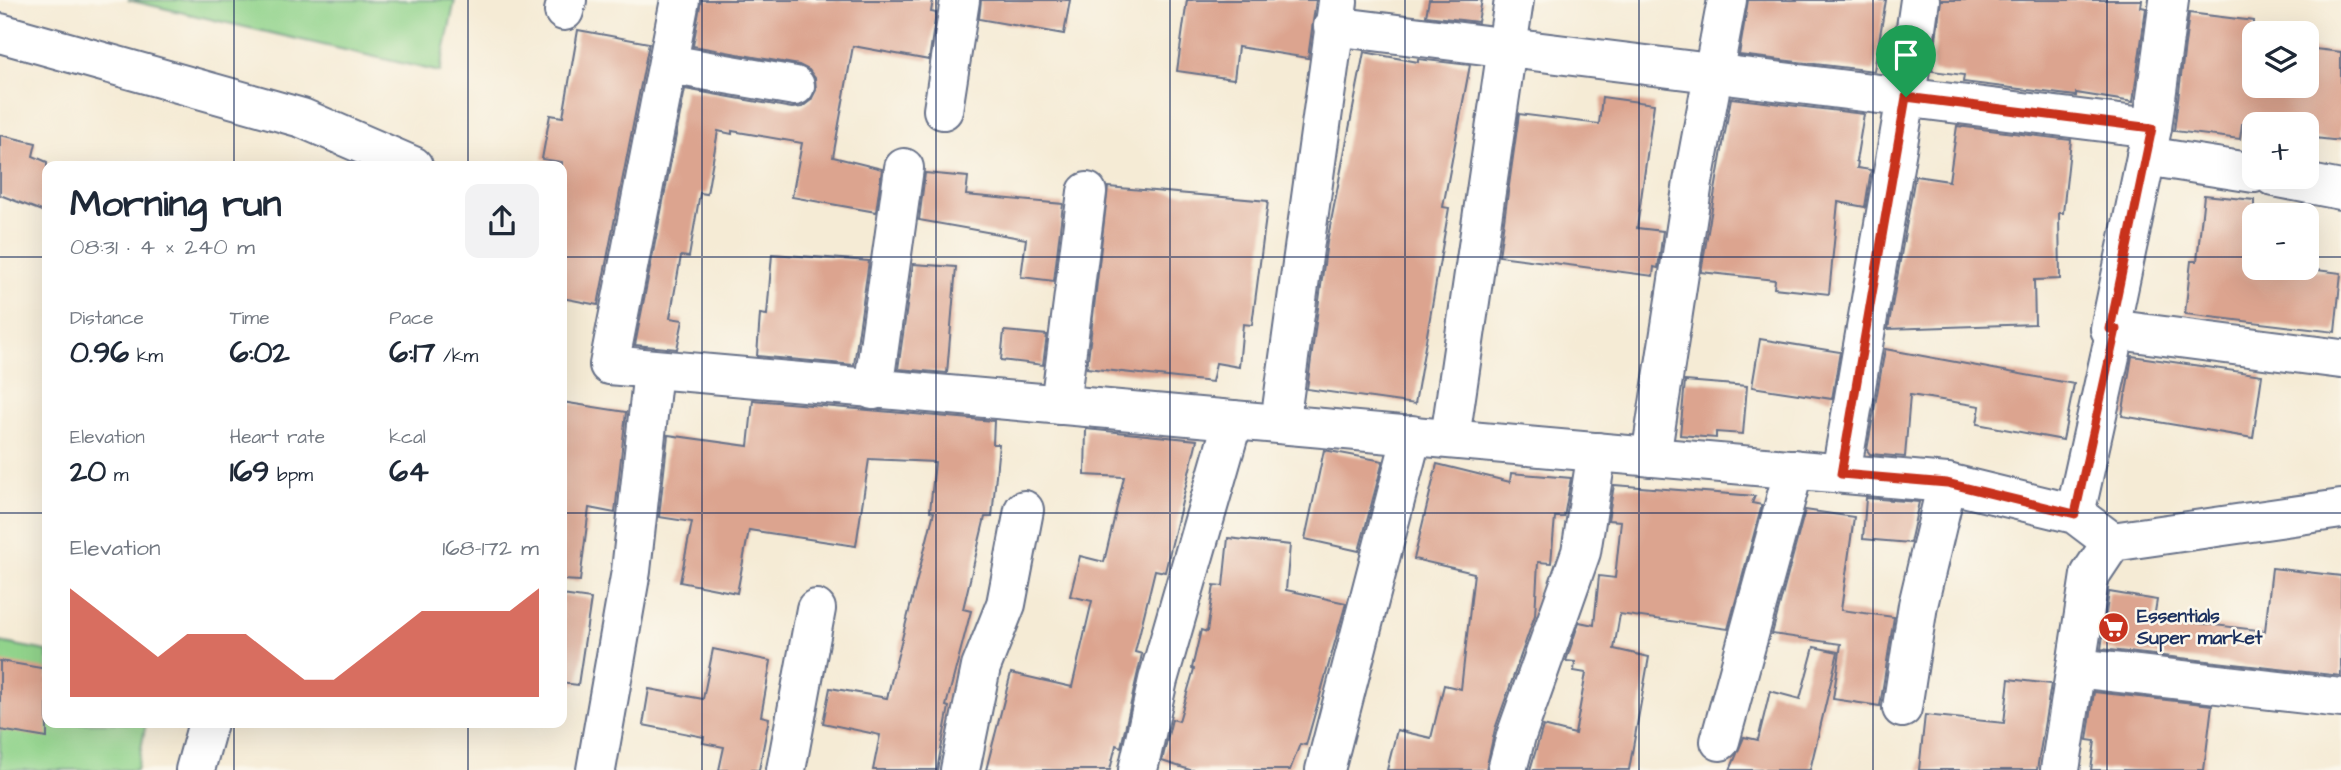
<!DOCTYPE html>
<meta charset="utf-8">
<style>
:root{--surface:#fff;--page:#f2f2f3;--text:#1f2937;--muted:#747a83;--accent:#c8321e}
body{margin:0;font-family:"Architects Daughter",sans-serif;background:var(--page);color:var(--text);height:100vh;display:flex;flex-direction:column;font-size:26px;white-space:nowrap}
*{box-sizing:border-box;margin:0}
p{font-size:23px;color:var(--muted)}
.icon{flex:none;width:38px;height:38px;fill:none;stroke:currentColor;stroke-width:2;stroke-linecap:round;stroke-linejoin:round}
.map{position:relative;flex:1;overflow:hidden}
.details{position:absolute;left:42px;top:161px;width:525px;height:567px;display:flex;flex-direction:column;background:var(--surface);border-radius:14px;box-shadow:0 7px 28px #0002}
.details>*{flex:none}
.buttons{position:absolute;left:2242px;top:21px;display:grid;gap:14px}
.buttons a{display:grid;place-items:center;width:77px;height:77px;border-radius:14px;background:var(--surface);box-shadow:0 7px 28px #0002;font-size:35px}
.pin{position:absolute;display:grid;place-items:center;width:60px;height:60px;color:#fff;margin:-72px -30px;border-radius:50% 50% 50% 0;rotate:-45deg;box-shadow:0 0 7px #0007}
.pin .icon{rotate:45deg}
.round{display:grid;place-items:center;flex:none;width:74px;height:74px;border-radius:14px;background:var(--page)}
.head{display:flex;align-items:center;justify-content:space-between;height:119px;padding:0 28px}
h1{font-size:38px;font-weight:700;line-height:52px}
.stats{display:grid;grid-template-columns:repeat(3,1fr);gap:10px;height:119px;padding:7px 28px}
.stats div{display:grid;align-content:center}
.stats b{font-size:30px;font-weight:700}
.stats small{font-size:19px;font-weight:400}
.stats p{font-size:19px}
.chart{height:196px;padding:14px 28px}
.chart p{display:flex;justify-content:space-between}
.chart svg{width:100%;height:126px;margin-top:7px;fill:var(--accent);opacity:.7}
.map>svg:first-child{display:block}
.green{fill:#91d38b;stroke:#568174;stroke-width:2}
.building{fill:#dca48f}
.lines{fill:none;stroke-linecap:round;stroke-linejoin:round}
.minor-casing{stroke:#677188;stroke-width:42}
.minor{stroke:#fff;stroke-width:38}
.route-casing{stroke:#fff;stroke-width:14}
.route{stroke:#c8321e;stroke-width:9}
.grid{fill:none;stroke:#1b2f5e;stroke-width:2;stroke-opacity:0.55}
.labels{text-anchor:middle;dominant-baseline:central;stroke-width:5;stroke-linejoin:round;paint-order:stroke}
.poi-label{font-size:19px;font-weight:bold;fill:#1b2f5e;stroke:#fbf7ec;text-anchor:start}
</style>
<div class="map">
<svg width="2341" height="770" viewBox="0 0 2341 770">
<rect width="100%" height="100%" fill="#fbf7ec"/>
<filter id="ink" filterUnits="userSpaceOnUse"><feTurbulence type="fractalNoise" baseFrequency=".0143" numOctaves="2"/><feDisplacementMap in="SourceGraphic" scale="14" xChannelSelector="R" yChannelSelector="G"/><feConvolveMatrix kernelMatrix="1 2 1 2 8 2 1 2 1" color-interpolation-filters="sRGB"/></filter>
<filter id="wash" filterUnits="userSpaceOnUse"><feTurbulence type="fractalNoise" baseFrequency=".00686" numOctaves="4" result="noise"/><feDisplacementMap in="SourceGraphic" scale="28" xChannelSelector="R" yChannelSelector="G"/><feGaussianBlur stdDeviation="1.57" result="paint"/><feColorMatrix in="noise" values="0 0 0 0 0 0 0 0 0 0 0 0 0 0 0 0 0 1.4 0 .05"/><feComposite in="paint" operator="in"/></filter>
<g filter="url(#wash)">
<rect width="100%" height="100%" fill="#f5ebd5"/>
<!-- green -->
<g class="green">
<polygon points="128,0 455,0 440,72"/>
<polygon points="0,642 47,651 47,723 146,723 137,770 0,770"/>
</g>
<g id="blocks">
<!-- building -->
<g class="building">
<polygon points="701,0 933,0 931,12 936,13 929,60 853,46 833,157 882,169 876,212 792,197 802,143 732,131 732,134 718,131 707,194 700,193 689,257 681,256 670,318 683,320 677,349 635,345 685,89 792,108 802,107 811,100 816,90 815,78 809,70 799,65 693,46"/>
<polygon points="981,0 1070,0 1064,34 979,19"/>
<polygon points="1187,0 1316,0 1308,58 1238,47 1234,79 1177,71"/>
<polygon points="1429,0 1482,0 1478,22 1426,16"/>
<polygon points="1748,0 1886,0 1874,71 1739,55"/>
<polygon points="1941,0 2142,0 2141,7 2146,8 2133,102 2076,93 2076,96 1963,82 1964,75 1932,71"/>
<polygon points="2189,13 2254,21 2254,86 2306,86 2306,48 2341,52 2341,141 2306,137 2306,124 2242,124 2240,139 2174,131"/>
<polygon points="578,30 649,43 598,305 562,298 562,162 542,159 550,115 563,117"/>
<polygon points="1364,52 1418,62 1418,59 1470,65 1443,207 1449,208 1415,404 1307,389 1327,242"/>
<polygon points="1602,97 1654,104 1637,228 1663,231 1658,268 1654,267 1653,276 1499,256 1519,114 1599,124"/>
<polygon points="1731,98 1864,114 1856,161 1858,162 1857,168 1871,170 1865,207 1838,202 1829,294 1774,288 1775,280 1701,272"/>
<polygon points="1957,126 2071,140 2063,213 2059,213 2060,279 2034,280 2035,324 1888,329 1915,176 1949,181"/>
<polygon points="0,135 36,143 33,156 47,162 47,213 0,195"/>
<polygon points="925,173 968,177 966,195 1063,204 1054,281 1021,277 1026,239 919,220"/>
<polygon points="1108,187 1268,201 1252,325 1243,324 1239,367 1216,363 1212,382 1087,368"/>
<polygon points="2204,195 2254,200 2254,268 2301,268 2341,273 2335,332 2185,314 2191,261 2197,261"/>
<polygon points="772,254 869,261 854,365 757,356 760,314 767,315"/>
<polygon points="913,264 956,267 947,373 898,369"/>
<polygon points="1004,331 1047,335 1043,365 1001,360"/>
<polygon points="1760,339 1840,352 1832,399 1752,387"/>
<polygon points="1885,349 2074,384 2063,440 1977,424 1980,406 1910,395 1905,457 1870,454 1867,450"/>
<polygon points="2132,356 2262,375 2253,438 2122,416"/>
<polygon points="1685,381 1747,386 1743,434 1716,432 1716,438 1680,435"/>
<polygon points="753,400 994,421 993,444 999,444 992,517 985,517 963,609 971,611 946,706 949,707 937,770 873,770 880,735 823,723 830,688 887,698 934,512 930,511 935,462 869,459 856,546 749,530 737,593 680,582 692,522 659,517 668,435 748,446"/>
<polygon points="562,402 626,412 615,513 589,508 580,581 562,580"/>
<polygon points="1086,429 1197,440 1165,572 1155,570 1135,652 1142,654 1121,747 1116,745 1110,770 986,770 1011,673 1072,687 1092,601 1070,596 1080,556 1104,562 1124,477 1085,475"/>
<polygon points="1324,450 1383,461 1359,551 1305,539"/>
<polygon points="1437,464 1510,482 1511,473 1571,478 1564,517 1555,517 1551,563 1538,562 1535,615 1495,729 1486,770 1387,770 1397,730 1431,738 1444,685 1461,689 1474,573 1414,559"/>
<polygon points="1614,485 1755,496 1752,503 1762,505 1728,629 1620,614 1614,649 1649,657 1629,770 1530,770 1543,726 1575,734 1586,673 1574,671 1575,662 1566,661 1579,622 1594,625 1599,576 1615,578 1621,521 1608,520"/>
<polygon points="1866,498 1919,502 1910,543 1863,539"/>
<polygon points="1805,510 1854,517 1841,610 1894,617 1880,706 1833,699 1841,644 1772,634"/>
<polygon points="1228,538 1290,545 1286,590 1346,603 1306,745 1300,744 1290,770 1190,770 1162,761 1172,719 1179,721 1194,669 1192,668 1201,630 1207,632 1214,585 1223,586"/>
<polygon points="2272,568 2341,576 2341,676 2101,649 2109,592 2157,600 2154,618 2265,631"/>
<polygon points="562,595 591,599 578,685 562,683"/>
<polygon points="1814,647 1838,652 1810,770 1730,770 1744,737 1758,740 1770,691 1800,699"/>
<polygon points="713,649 771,661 761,716 769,718 759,770 719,770 724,747 703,743 704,737 643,725 649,689 703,699"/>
<polygon points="0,661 47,669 47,738 0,730"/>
<polygon points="2009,679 2051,684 2037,770 1919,770 1925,715 2004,723"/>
<polygon points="2094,692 2212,705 2204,770 2091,770 2095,741 2087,740"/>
</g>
</g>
</g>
<g filter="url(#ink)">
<use href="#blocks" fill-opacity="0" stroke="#677188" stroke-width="2"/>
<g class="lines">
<defs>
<g id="minor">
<polyline points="680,0 609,365 1947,483 2075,514 2112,542"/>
<polyline points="2169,0 2152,128 2110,329 2341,359"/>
<polyline points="564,11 567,0"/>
<polyline points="1333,26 2152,128"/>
<polyline points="0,33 302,118 413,166"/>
<polyline points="668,64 795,86"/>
<polyline points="943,110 960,0"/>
<polyline points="2146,156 2254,173"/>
<polyline points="2274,177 2341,190"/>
<polyline points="873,390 904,168"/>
<polyline points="1060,405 1087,192"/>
<polyline points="1280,423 1338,2"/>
<polyline points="1450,438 1514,0"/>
<polyline points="1651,457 1693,182 1727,0"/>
<polyline points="1841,473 1906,97 1920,0"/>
<polyline points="2075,514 2116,329"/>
<polyline points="2076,668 2341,698"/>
<polyline points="1902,708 1918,605 1947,483"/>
<polyline points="1720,741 1794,469"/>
<polyline points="195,770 208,723"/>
<polyline points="596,770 631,571 653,370"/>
<polyline points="786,770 816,609"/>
<polyline points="960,770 981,667 1006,604 1024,510"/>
<polyline points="1138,770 1158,680 1233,420"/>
<polyline points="1325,770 1412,435"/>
<polyline points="1507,770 1516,736 1581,552 1597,452"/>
<polyline points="2060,770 2090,575 2112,542 2341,509"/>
</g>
</defs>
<!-- minor casing -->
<use href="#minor" class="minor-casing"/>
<!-- minor -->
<use href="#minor" class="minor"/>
</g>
</g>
<g class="lines" filter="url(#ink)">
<defs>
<polygon id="route" points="1906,97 2152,128 2110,329 2116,329 2075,514 1947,483 1841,474"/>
</defs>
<!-- route casing -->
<use href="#route" class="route-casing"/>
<!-- route -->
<use href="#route" class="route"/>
</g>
<!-- grid -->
<path class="grid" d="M234,0V166M468,0V166M702,0V770M936,0V770M1170,0V770M1405,0V770M1639,0V770M1873,0V770M2107,0V770M0,257H47M562,257H2254M2306,257H2341M0,513H47M562,513H2341M234,723V770M468,723V770"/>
<!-- icons -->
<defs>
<symbol id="supermarket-disc" viewBox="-11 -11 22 22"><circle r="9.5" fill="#c8321e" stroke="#fbf7ec"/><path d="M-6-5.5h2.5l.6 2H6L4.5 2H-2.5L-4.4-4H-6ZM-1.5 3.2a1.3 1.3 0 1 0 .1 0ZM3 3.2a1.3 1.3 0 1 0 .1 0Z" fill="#fff"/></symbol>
</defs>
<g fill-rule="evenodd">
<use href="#supermarket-disc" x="2096" y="610" width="35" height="35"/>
</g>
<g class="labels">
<!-- poi labels -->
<g class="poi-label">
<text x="2137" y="616">Essentials<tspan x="2137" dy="22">Super market</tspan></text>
</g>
</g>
</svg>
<div class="buttons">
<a><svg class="icon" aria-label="layers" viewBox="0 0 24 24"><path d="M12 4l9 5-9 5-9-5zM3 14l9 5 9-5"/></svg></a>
<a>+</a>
<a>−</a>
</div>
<div class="pin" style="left:1906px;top:97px;background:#1e9e55"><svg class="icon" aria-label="arrive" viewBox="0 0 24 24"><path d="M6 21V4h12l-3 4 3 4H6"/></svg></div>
<section class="details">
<div class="head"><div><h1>Morning run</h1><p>08:31 · 4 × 240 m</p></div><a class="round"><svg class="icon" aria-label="share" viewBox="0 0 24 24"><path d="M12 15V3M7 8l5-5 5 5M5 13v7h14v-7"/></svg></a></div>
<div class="stats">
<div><p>Distance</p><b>0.96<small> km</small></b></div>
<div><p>Time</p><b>6:02</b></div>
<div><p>Pace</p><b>6:17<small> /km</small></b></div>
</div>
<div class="stats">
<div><p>Elevation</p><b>20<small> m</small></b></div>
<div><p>Heart rate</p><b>169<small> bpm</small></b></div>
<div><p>kcal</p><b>64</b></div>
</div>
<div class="chart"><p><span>Elevation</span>168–172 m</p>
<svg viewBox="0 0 160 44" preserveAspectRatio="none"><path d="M0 44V6L10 14L20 22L30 30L40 22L50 22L60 22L70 30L80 38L90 38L100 30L110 22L120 14L130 14L140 14L150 14L160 6V44z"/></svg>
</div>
</section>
</div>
